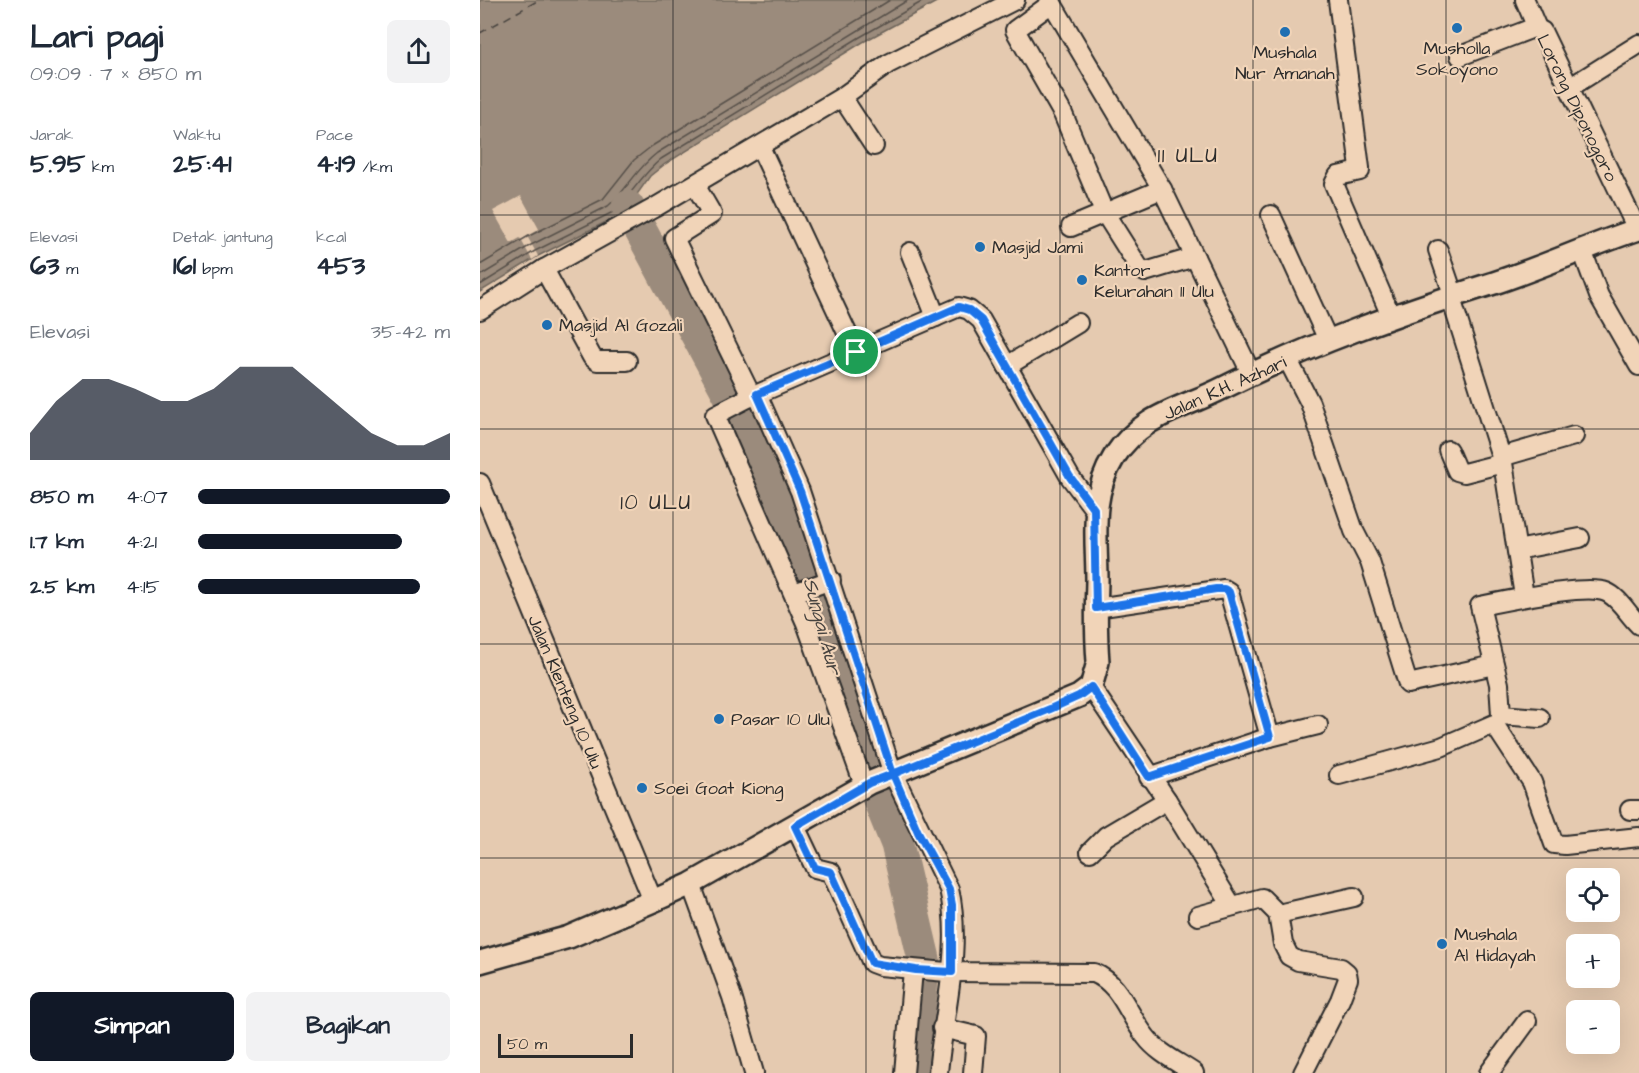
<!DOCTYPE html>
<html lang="id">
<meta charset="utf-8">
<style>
:root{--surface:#fff;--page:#f2f2f3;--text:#1f2937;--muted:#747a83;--accent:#111827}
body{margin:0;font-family:"Architects Daughter",sans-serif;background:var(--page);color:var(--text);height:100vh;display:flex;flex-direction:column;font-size:22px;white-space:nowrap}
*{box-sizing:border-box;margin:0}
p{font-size:20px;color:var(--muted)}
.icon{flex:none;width:33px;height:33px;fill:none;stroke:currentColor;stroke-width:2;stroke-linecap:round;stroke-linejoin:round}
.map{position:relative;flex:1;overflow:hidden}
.sheet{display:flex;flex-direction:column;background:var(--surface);width:480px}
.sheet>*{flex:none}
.controls{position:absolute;left:1086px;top:868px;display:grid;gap:12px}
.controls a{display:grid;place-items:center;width:54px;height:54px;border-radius:9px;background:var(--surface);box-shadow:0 6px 24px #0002;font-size:30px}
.scale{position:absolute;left:18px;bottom:15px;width:135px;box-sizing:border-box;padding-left:6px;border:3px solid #2b2b2b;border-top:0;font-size:16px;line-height:21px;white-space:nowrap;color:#2b2b2b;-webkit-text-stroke:4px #f1d4b8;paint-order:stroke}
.pin{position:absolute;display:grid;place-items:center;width:51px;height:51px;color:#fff;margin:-26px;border:3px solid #fff;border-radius:50%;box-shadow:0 2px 6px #0007}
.round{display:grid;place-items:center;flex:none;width:63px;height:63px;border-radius:9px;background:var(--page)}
.headline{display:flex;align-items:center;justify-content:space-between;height:102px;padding:0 30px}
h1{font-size:33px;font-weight:800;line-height:45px}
.figures{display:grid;grid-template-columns:repeat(3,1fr);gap:9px;height:102px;padding:6px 30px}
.figures div{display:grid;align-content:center}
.figures b{font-size:26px;font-weight:800}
.figures small{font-size:16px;font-weight:400}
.figures p{font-size:16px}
.chart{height:168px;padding:12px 30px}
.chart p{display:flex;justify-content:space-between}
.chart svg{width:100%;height:108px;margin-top:6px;fill:var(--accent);opacity:.7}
.primary-button{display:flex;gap:12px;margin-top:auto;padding:12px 30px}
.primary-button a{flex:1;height:69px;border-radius:9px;background:var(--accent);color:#fff;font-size:24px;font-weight:800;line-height:69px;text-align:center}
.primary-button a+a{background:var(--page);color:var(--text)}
ul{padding:0 30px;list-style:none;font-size:20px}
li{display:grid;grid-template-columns:96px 72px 1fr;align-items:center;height:45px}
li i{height:15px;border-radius:8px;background:var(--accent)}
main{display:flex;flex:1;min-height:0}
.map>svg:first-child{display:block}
.water{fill:#9b8b7b;stroke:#6e655b;stroke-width:1.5}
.pier{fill:#e5cab0}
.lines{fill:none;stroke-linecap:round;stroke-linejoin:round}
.shore{stroke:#58514b;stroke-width:1.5}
.river{stroke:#9b8b7b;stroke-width:33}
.ferry{stroke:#47433f;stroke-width:1.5;stroke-dasharray:8 6;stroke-linecap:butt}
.minor-casing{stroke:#2b2b2b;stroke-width:22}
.tertiary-casing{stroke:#2b2b2b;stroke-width:26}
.minor{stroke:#f1d4b8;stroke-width:18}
.tertiary{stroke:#f1d4b8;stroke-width:21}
.route-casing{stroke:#fff;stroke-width:12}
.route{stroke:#1a73e8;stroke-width:8}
.grid{fill:none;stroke:#2b2b2b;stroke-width:1.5;stroke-opacity:0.55}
.poi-dot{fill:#1f6fb2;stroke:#f1d4b8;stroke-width:2}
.labels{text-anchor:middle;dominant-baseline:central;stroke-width:4.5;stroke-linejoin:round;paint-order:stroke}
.poi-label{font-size:18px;fill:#2b2b2b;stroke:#f1d4b8;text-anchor:start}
.street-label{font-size:18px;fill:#2b2b2b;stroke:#f1d4b8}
.water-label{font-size:20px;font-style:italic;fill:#47433f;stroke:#f1d4b8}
.quarter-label{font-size:21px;letter-spacing:1.5px;fill:#2b2b2b;stroke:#f1d4b8}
</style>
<main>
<section class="sheet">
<div class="headline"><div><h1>Lari pagi</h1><p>09:09 · 7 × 850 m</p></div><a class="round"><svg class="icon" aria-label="share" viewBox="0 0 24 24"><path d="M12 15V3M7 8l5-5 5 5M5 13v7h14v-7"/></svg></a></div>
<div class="figures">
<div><p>Jarak</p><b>5.95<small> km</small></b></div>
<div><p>Waktu</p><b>25:41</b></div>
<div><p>Pace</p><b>4:19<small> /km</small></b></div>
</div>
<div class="figures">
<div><p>Elevasi</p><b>63<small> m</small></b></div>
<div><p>Detak jantung</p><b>161<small> bpm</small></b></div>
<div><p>kcal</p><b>453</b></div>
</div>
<div class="chart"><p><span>Elevasi</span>35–42 m</p>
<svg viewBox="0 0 160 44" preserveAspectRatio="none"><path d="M0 44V33L10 20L20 11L30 11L40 15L50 20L60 20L70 15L80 6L90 6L100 6L110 15L120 24L130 33L140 38L150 38L160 33V44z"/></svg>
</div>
<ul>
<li><b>850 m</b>4:07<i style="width:100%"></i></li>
<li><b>1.7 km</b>4:21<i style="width:81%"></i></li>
<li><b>2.5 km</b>4:15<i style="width:88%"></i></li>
</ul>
<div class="primary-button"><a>Simpan</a><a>Bagikan</a></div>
</section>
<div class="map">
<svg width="1159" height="1073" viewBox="0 0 1159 1073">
<rect width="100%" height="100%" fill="#e5cab0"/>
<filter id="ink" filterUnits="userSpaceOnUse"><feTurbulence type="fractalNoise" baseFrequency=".0167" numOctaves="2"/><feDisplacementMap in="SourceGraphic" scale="12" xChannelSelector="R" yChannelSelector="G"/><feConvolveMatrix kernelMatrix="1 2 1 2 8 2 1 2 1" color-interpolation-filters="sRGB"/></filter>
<g filter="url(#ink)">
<!-- water -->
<polygon class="water" points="0,0 460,0 383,42 185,164 170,176 148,207 136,217 58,256 0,292"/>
<!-- pier -->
<polygon class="pier" points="41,196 59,229 47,236 58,256 52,260 40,238 31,243 13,211"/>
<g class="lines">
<!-- shore -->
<g class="shore">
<polyline points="0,265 47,237 123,199 154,160 172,146 410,0"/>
<path d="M0,276L51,245L128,206C147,190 156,169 177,153L428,0"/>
<path d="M0,285L55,251L133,212C151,196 161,175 181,159L380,37L445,0"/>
</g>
<!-- river -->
<polyline class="river" points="148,207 278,448 320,543 364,713 417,844 444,959 433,1073"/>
<!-- ferry -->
<polyline class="ferry" points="0,33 59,0"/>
<defs>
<g id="minor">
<polyline points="570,0 682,189 771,373"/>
<polyline points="858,0 880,168 880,171 858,176 854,184 911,316"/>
<polyline points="1045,0 1057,28"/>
<polyline points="572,3 535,30 583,114 624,212 660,269 665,272 715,257"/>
<polyline points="980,56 1053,28 1062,31 1157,229"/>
<polyline points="1089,88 1159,44"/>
<polyline points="362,97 394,146"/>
<polyline points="282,151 376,352"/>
<polyline points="218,190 232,214 194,238 272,397"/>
<polyline points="791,215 848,340"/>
<polyline points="591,227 682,189"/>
<polyline points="958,250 973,294"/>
<polyline points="1102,250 1119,296 1159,366"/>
<polyline points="430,252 456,317"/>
<polyline points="64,269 112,357 117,361 147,361"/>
<polyline points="970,295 1023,463 1044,596"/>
<polyline points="0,310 64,269 174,208 362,97 408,64 535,0"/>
<polyline points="808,360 830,403 874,531 890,562 928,684 1014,665"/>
<polyline points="527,366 598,323"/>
<path d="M277,394L320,491L413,774L469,889C483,949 463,1013 458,1073"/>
<polyline points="968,450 977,471 984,473 1023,463"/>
<polyline points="1021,457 1094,436"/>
<polyline points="0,483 173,901"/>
<polyline points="1037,550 1100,538"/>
<polyline points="314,593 351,580"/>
<polyline points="616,608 744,589 749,592 790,737 838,725"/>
<polyline points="611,687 687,800 752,906"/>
<path d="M1060,718L1021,715L1019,684L1000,606C1024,601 1106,584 1126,592C1139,597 1149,616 1159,625"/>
<polyline points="859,775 961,747 1014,724 1052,782 1074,844 1085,845 1159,837"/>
<polyline points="669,777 790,737"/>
<polyline points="384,785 326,623 235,415 266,399 479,307 489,310 501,320 590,477 614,509"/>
<polyline points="1150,810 1159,810"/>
<path d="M315,826L335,868L351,872L392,963L400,966L466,972L614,973C641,984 648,1015 666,1037C678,1053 698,1062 714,1073"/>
<polyline points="610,852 626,836 687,800"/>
<polyline points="211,884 252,997 274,1073"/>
<polyline points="798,914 874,897"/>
<polyline points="718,916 782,898 798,914 803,944 809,956 818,961 861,968 867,973 868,979 860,1000 823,1073"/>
<polyline points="462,1028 496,1036 493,1073"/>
<polyline points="424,1073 433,970"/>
<polyline points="1009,1073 1047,1021"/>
</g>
<path id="tertiary" d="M0,962L89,937L173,901L211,884L389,783L599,696L611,687L618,662C616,635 616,608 617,581C617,537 609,497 634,457C662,414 702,409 743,388C830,344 921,312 1014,283C1063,267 1110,245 1159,229"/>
</defs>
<!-- minor casing -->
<use href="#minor" class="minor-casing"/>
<!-- tertiary casing -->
<use href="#tertiary" class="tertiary-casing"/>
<!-- minor -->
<use href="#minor" class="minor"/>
<!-- tertiary -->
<use href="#tertiary" class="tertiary"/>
</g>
</g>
<g class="lines" filter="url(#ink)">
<defs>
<polyline id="route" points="376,352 277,394 320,491 413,774 389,783 315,826 335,868 351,872 392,963 436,970 472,972 472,905 469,889 438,832 413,774 570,709 599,696 611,687 669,777 790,737 749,592 744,589 736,589 616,608 614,509 590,477 501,320 489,310 479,307 376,352"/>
</defs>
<!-- route casing -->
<use href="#route" class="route-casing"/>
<!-- route -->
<use href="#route" class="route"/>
</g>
<!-- grid -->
<path class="grid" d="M193,0V1073M386,0V1073M580,0V1073M773,0V1073M966,0V1073M0,215H1159M0,429H1159M0,644H1159M0,858H1159"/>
<!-- markers -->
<g class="poi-dot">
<circle cx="977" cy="28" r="6"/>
<circle cx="805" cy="32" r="6"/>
<circle cx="500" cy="247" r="6"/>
<circle cx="602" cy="280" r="6"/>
<circle cx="67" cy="325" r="6"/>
<circle cx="239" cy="719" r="6"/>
<circle cx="162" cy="788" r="6"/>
<circle cx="962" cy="944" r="6"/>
</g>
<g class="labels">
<!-- poi labels -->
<g class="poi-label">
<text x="977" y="48" text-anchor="middle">Musholla<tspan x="977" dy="21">Sokoyono</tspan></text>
<text x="805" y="52" text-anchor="middle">Mushala<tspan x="805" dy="21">Nur Amanah</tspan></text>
<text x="512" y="247">Masjid Jami</text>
<text x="614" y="270">Kantor<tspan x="614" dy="21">Kelurahan 11 Ulu</tspan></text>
<text x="79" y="325">Masjid Al Gozali</text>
<text x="251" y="719">Pasar 10 Ulu</text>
<text x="174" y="788">Soei Goat Kiong</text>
<text x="974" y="934">Mushala<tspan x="974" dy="21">Al Hidayah</tspan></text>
</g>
<!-- street labels -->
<g class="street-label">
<text transform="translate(1097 108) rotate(64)">Lorong Diponogoro</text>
<text transform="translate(745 388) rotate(-24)">Jalan K.H. Azhari</text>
<text transform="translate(85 692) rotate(67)">Jalan Klenteng 10 Ulu</text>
</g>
<!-- water labels -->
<g class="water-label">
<text transform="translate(342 626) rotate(75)">Sungai Aur</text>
</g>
<!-- quarter labels -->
<g class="quarter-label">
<text x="708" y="155">11 ULU</text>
<text x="176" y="502">10 ULU</text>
</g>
</g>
</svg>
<div class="controls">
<a><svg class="icon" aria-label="locate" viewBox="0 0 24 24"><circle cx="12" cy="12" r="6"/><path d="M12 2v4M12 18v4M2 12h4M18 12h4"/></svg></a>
<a>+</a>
<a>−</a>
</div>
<div class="scale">50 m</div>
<div class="pin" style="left:376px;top:352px;background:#1e9e55"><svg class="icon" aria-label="arrive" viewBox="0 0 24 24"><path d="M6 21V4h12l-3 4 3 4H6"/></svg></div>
</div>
</main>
